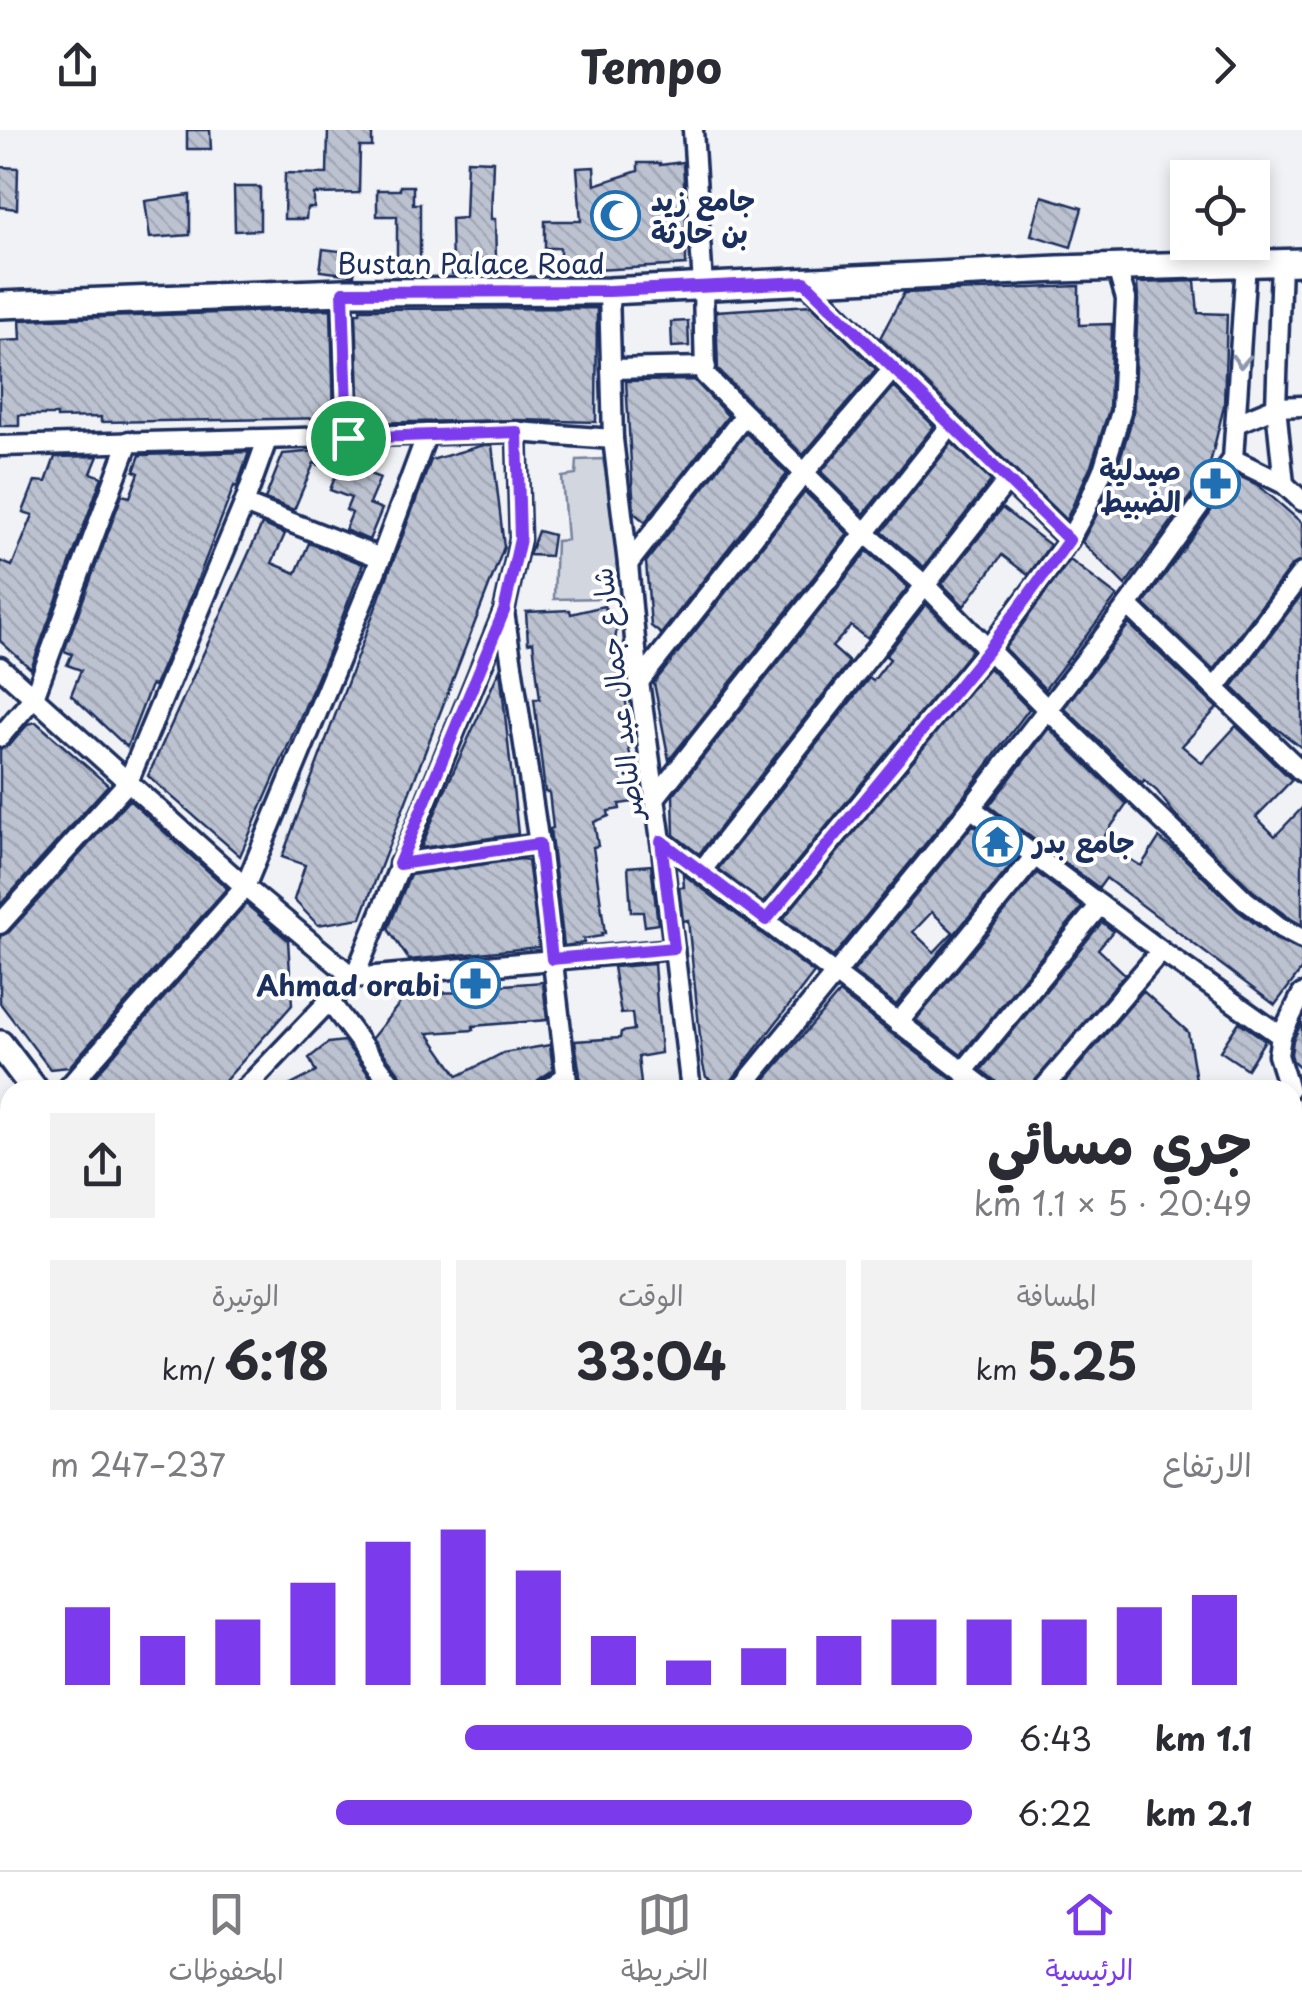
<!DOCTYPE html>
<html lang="ar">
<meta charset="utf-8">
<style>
:root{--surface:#fff;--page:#f2f2f3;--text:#2b2b33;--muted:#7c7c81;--line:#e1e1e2;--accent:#7c3aed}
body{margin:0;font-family:"Playpen Sans","Playpen Sans Arabic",sans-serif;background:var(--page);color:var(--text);direction:rtl;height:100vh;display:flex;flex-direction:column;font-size:38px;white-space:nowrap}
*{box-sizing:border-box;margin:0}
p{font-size:32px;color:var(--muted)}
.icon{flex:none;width:55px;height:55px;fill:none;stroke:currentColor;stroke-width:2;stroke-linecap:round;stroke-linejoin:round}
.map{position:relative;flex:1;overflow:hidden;direction:ltr}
.sheet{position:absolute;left:0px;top:950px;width:1302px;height:790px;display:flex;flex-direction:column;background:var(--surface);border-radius:30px 30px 0 0;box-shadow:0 5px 15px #0003;direction:rtl}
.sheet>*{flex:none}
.buttons{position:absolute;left:1170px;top:30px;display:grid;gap:20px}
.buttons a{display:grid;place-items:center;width:100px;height:100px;border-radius:0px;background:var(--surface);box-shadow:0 5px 15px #0003;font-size:50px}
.pin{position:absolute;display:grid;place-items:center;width:85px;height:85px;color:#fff;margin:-42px;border:5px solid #fff;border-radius:50%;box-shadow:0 2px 10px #0007}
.round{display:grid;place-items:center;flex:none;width:105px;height:105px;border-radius:0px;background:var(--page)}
.head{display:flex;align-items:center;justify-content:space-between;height:170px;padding:0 50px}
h1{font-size:55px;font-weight:700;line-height:75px}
.figures{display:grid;grid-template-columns:repeat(3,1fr);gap:15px;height:170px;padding:10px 50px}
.figures div{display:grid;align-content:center;border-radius:0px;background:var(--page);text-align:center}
.figures b{font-size:50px;font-weight:700}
.figures small{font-size:28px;font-weight:400}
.figures p{font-size:28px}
.chart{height:280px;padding:20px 50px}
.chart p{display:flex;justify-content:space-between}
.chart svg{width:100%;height:180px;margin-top:10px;stroke:var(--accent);stroke-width:6}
ul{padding:0 50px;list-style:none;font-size:32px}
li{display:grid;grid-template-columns:160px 120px 1fr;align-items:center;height:75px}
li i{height:25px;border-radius:12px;background:var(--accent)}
header{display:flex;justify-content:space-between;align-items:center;height:130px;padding:0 50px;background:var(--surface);font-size:45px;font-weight:700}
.tab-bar{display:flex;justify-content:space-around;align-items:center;height:140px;border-top:2px solid var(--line);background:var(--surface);font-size:28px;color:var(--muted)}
.tab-bar a{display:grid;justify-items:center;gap:5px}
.tab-bar .on{color:var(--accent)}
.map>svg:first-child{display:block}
.green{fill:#d2d6df;stroke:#76829e;stroke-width:2.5}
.building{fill:url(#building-back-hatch);stroke:#1b2f5e;stroke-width:2.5;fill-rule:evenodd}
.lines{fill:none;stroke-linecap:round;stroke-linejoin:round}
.street-casing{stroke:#1b2f5e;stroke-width:25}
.secondary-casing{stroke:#1b2f5e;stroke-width:32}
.street{stroke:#fff;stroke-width:18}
.secondary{stroke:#fff;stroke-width:25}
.oneway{stroke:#8d97ae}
.route-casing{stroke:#fff;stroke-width:20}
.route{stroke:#7c3aed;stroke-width:12}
.labels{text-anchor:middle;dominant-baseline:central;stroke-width:8;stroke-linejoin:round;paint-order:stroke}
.poi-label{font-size:28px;font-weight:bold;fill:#1b2f5e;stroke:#fff;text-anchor:start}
.street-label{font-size:28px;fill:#1b2f5e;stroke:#fff}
</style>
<header><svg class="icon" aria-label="forward" viewBox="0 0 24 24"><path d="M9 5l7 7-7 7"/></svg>Tempo<svg class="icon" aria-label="share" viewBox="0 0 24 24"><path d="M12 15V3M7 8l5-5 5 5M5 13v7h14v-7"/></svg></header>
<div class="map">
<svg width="1302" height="1740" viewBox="0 0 1302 1740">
<defs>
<pattern id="building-back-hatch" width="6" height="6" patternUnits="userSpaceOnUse" patternTransform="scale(2.5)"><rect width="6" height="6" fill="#bcc2d0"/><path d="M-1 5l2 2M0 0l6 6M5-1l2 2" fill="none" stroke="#a1a7b5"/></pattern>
</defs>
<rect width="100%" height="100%" fill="#f1f2f5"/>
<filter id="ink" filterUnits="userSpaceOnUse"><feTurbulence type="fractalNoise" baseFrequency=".01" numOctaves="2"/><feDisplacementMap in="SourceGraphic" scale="20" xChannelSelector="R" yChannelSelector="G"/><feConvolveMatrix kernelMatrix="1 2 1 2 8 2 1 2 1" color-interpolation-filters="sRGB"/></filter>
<g filter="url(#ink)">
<!-- green -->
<polygon class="green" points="603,329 625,448 606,452 607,468 554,469 556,411 567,410 562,347 576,345 577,330"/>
<!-- building -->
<g class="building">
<polygon points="187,0 210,0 211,19 187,19"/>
<polygon points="328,0 372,0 372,17 360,17 359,63 314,64 314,78 307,78 306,89 284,89 285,43 327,44"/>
<polygon points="467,30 493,31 491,89 495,89 496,129 470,129 470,143 452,144 451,89 465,88"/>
<polygon points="683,32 686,90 686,135 560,142 560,118 545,118 545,91 581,91 577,38 594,37 595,55 638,41 638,33 660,33 660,35"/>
<polygon points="0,37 18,38 17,79 0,77"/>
<polygon points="400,56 413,56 413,74 420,74 420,144 397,144 397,86 377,86 377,60 400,60"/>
<polygon points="234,57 260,57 260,100 235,101"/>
<polygon points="190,65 190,105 150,108 145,71"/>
<polygon points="1042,66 1082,78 1071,117 1031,105"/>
<polygon points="323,119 340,121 340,125 356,127 354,145 320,141"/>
<polygon points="1195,151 1198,183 1227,184 1224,276 1208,342 1125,455 1082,412 1096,386 1116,342 1133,286 1138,170 1137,153"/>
<polygon points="1079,156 1079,195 1112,194 1109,280 1092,333 1066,390 880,208 904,163"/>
<polygon points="811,175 876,239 803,325 718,240 716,181"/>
<polygon points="597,178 596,292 517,290 360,293 356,183 360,183 360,179"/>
<polygon points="331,179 334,288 101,292 101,287 57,288 57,285 19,285 19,296 0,296 0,211 21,210 20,190"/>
<polygon points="688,191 689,216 672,217 671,192"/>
<polygon points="694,250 728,286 645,392 634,383 626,251"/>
<polygon points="894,257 934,296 864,384 821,342"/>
<polygon points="746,303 787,344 661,504 651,496 646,432"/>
<polygon points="952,313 991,351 924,437 882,402"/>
<polygon points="484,315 492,315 504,417 361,788 318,795 294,770 305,735 282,727 431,330"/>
<polygon points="342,319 354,319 347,335 380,348 369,374 382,379 369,410 345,400 352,383 346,380 351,368 330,360 337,342 314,333 294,380 265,369 283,324"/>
<polygon points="249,322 237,357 234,356 177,503 154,556 151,555 127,617 71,565 81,540 67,535 72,524 64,521 122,365 130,367 139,343 134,341 140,325"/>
<polygon points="98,326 91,343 102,347 31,539 0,511 0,431 12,436 33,385 23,382 35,351 46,352 55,327"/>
<polygon points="1237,345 1258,355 1302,393 1302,431 1292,435 1213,540 1144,474"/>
<polygon points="805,362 848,404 669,630 654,553"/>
<polygon points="1002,378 1050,415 1028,445 1002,425 964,476 942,454"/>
<polygon points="262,394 285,404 272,433 296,443 309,413 363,434 327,526 240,726 148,646"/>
<polygon points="538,401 553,405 550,426 529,425"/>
<polygon points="867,421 908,457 867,509 851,496 832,517 849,532 699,724 674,705 673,665"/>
<polygon points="1070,430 1117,466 1045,559 1005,518"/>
<polygon points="1302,464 1302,618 1268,592 1232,557"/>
<polygon points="926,474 972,520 763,773 718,739 869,548 873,551 890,529 886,526"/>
<polygon points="604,476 617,497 612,532 616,532 621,566 625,565 630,604 626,605 637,659 632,660 634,672 619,674 620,679 608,681 609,686 594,692 598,716 593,717 605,803 601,803 602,806 583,809 584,813 564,816 550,699 553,698 549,662 545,662 534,569 540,569 533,512 528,513 526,482 570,480 571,484"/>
<polygon points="1129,494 1217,578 1182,616 1202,633 1236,596 1292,650 1256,687 1275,706 1302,678 1302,795 1288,787 1253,761 1176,686 1157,661 1144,650 1142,653 1064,578"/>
<polygon points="989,538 1029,579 961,670 833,827 783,789"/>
<polygon points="500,539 518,704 421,718 441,669"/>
<polygon points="36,592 108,655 0,775 0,619 10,615 28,594"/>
<polygon points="1049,598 1127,674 1101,711 1141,736 1159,708 1184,728 1237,780 1275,809 1302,821 1302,839 1275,875 1106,748 1099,758 989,676"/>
<polygon points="129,670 227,758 69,937 50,939 0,873 0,806 9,802"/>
<path d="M973,695L1017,728L896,875L853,842ZM932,782L953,802L934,822L913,802Z"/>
<polygon points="521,729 528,730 539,817 409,830 388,799 410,745"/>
<polygon points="651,735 658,794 645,796 643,782 631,782 628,737"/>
<polygon points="1037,743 1082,777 961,925 916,890"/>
<polygon points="683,744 814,843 732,950 720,954 706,947 703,935 688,790 683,791 679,757 684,757"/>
<polygon points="246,774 288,810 292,875 217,960 83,960"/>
<polygon points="1102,792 1113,801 1098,819 1125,844 1030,957 999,960 995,951 981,940"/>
<polygon points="654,834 661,923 638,927 641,954 603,960 582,960 575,911 620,908 621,902 634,900 632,883 621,884 613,837"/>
<polygon points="543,852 547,890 473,896 473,900 428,903 458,946 503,923 550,915 553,940 538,950 534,960 408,960 406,952 372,908 408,863 492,862 492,856"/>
<polygon points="1143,861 1188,902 1197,956 1058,960"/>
<polygon points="839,863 891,903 966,960 756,960"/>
<polygon points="1239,892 1265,910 1247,939 1220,921"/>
<polygon points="1302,892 1302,939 1293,931 1291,924 1293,910"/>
<polygon points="344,911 380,960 281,960 316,942 309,928 328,913"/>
</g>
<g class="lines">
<defs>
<g id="street">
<polyline points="693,0 703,156 705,245 864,402 926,456 1047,579 1245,770 1281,798 1302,809"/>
<polyline points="1281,132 1276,277 1284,354"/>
<polyline points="805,152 1069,410"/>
<polyline points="609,161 613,309 628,434 639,552 661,711 691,960"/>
<polyline points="343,162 347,308"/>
<polyline points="611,239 706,237"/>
<polyline points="1237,293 1276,277 1302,276"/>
<polyline points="0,316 517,302 613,309"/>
<polyline points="1233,329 1284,354 1302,371"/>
<polyline points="244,374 381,428"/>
<polyline points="628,434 745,285"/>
<polyline points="1128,475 1302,642"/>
<polyline points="504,482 539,714 568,960"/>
<polyline points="0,537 245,757 354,848 674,819"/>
<polyline points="639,552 805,342 893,239"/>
<polyline points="1216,557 1302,443"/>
<polyline points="0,607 34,567 129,311"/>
<polyline points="655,668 951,295"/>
<polyline points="971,678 1164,823 1281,906 1278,925 1289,960"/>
<polyline points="661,711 987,960"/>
<polyline points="399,734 539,714"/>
<polyline points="702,740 1007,351"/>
<polyline points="766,790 989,519 1069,410 1085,381 1104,337 1121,282 1126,169 1117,138"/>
<polyline points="0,794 128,652 244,374 267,310"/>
<polyline points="329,871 396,960"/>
<polyline points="898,893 1035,726"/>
<polyline points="1281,906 1302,864"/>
<polyline points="963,942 1100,775"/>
<polyline points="66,960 245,757 381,428 427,304"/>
<polyline points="244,960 329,871 354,848 504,481 520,409 517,302"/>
<polyline points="546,960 566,946"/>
<polyline points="740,960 971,678 1128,475 1233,329 1246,133"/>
<polyline points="1042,960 1161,821"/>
<polyline points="0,993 10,981"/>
<polyline points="1292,1159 1302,1141"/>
<polyline points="1292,1263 1302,1289"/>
<polyline points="1292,1386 1302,1394"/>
<polyline points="0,1526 10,1497"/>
<polyline points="1292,1530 1302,1517"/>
<polyline points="0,1547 10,1557"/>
<polyline points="1292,1628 1302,1636"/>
<polyline points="1292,1692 1302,1681"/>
<polyline points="480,1730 490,1740"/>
<polyline points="814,1730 816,1740"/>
<polyline points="950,1730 967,1740"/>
<polyline points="405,1740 408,1730"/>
<polyline points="643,1740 656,1730"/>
<polyline points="903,1740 911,1730"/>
<polyline points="1122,1740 1130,1730"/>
<polyline points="1252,1740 1261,1730"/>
</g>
<g id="secondary">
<polyline points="0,175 343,162 609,161 1058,139 1302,132"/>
<polyline points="0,914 35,960"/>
<polyline points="0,1160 10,1152"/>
<polyline points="622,1730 629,1740"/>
</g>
</defs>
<!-- street casing -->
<use href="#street" class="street-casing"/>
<!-- secondary casing -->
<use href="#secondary" class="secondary-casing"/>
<!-- street -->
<use href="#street" class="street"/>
<!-- secondary -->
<use href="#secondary" class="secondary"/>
</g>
<!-- one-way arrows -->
<defs><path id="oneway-chevron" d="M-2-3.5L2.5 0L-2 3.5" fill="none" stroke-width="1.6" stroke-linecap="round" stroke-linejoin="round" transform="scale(2.5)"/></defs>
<use class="oneway" href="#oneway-chevron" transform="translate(1241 231) rotate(93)"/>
</g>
<g class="lines" filter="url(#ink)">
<defs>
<polygon id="route" points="805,152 1069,410 989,519 766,790 661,711 674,818 552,829 539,714 399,734 504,481 520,409 517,302 348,308 343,162 609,161"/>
</defs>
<!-- route casing -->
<use href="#route" class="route-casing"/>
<!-- route -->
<use href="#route" class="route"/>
</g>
<!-- icons -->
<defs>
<symbol id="mosque-ring" viewBox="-11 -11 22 22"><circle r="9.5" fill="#fff" stroke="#1f6fb2" stroke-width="1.5"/><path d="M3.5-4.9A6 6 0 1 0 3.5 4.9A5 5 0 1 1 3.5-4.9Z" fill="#1f6fb2"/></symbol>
<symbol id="pharmacy-ring" viewBox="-11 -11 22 22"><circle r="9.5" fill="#fff" stroke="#1f6fb2" stroke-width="1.5"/><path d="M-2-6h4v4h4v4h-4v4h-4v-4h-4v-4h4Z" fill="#1f6fb2"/></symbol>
<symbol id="temple-ring" viewBox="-11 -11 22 22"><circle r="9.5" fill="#fff" stroke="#1f6fb2" stroke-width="1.5"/><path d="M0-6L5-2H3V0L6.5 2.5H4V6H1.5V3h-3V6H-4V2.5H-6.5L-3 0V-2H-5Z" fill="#1f6fb2"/></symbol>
</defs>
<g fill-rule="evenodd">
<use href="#mosque-ring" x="588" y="58" width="55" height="55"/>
<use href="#pharmacy-ring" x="1188" y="326" width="55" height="55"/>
<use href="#temple-ring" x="970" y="684" width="55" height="55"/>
<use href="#pharmacy-ring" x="448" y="826" width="55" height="55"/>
</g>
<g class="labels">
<!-- poi labels -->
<g class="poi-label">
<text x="651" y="69">جامع زيد<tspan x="651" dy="32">بن حارثة</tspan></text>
<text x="1181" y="338" text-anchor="end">صيدلية<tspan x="1181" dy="32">الضبيط</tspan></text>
<text x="1033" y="711">جامع بدر</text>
<text x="440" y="854" text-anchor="end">Ahmad orabi</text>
</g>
<!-- street labels -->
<g class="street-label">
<text x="471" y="132">Bustan Palace Road</text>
<text transform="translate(616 564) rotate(-97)">شارع جمال عبد الناصر</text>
</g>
</g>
</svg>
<div class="buttons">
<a><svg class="icon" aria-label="locate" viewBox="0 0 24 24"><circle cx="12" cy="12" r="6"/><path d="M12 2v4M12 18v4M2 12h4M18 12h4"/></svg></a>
</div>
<div class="pin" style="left:348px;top:308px;background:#1e9e55"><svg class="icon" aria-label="arrive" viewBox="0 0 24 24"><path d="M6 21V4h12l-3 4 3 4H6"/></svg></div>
<section class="sheet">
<div class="head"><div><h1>جري مسائي</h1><p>20:49 · 5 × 1.1 km</p></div><a class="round"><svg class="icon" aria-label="share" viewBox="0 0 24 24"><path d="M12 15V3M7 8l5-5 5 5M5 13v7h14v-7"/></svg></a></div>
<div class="figures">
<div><p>المسافة</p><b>5.25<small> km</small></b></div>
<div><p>الوقت</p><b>33:04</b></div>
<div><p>الوتيرة</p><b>6:18<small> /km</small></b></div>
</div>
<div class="chart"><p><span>الارتفاع</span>237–247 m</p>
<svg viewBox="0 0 160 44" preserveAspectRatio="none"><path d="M5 44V25M15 44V32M25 44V28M35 44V19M45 44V9M55 44V6M65 44V16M75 44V32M85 44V38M95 44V35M105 44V32M115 44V28M125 44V28M135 44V28M145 44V25M155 44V22"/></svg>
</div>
<ul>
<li><b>1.1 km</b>6:43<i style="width:55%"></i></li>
<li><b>2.1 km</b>6:22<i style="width:69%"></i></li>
</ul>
</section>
</div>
<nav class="tab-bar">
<a class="on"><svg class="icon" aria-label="home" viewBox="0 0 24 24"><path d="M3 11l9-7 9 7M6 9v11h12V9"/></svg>الرئيسية</a>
<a><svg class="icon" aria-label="map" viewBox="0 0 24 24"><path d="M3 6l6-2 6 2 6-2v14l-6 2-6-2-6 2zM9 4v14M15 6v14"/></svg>الخريطة</a>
<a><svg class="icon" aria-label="saved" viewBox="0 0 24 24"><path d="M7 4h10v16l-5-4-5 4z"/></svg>المحفوظات</a>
</nav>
